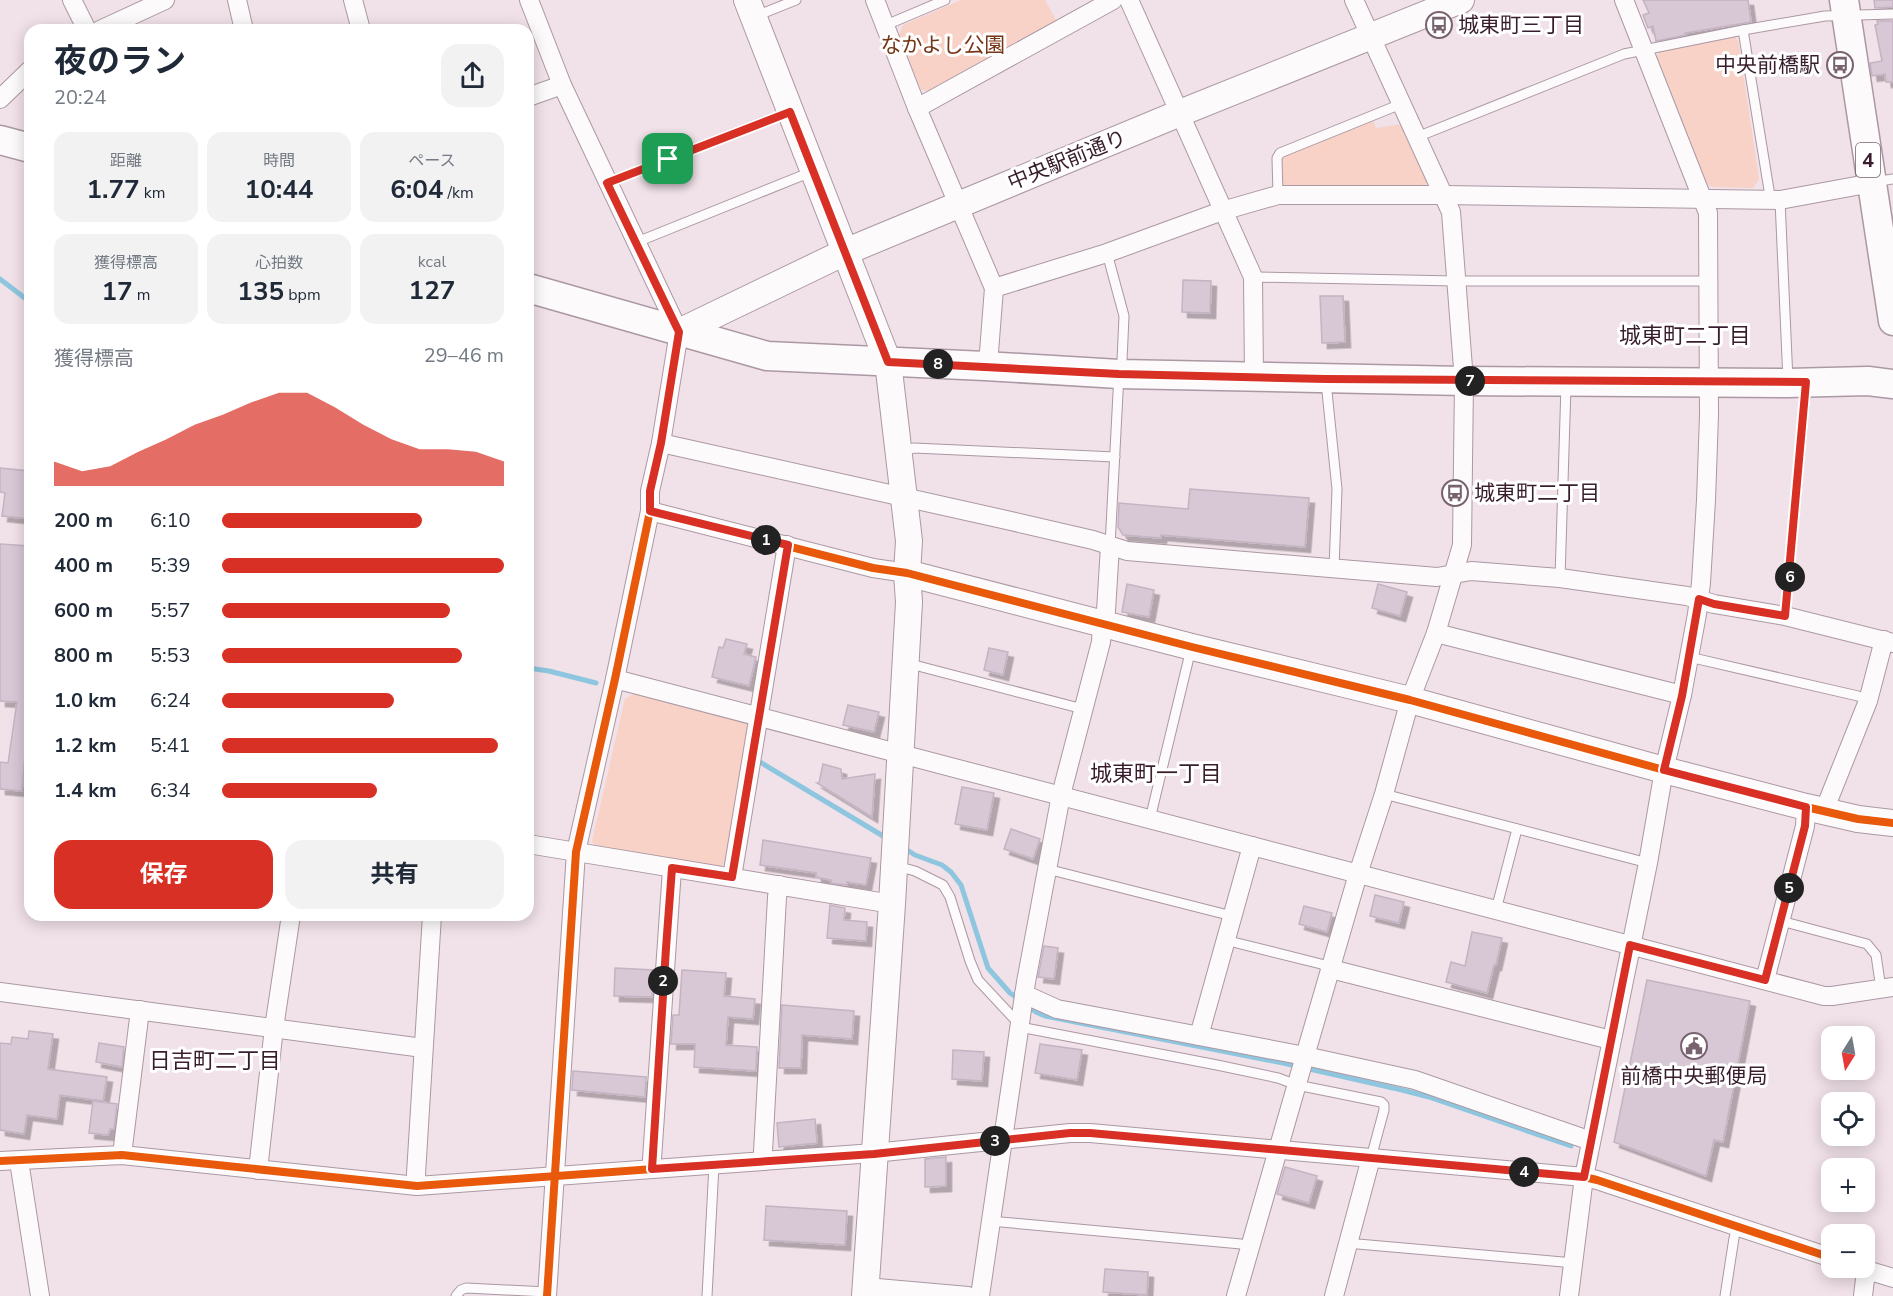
<!DOCTYPE html>
<html lang="ja">
<meta charset="utf-8">
<style>
:root{--surface:#fff;--page:#f2f2f3;--text:#1f2937;--muted:#747a83;--accent:#d93025}
body{margin:0;font-family:"Nunito Sans","Noto Sans JP",sans-serif;background:var(--page);color:var(--text);height:100vh;display:flex;flex-direction:column;font-size:22px;white-space:nowrap}
*{box-sizing:border-box;margin:0}
p{font-size:20px;color:var(--muted)}
.icon{flex:none;width:33px;height:33px;fill:none;stroke:currentColor;stroke-width:2;stroke-linecap:round;stroke-linejoin:round}
.map{position:relative;flex:1;overflow:hidden}
.details{position:absolute;left:24px;top:24px;width:510px;height:897px;display:flex;flex-direction:column;background:var(--surface);border-radius:18px;box-shadow:0 3px 15px #0003}
.details>*{flex:none}
.needle{width:39px;rotate:191deg}
.fabs{position:absolute;left:1821px;top:1026px;display:grid;gap:12px}
.fabs a{display:grid;place-items:center;width:54px;height:54px;border-radius:12px;background:var(--surface);box-shadow:0 3px 15px #0003;font-size:30px}
.pin{position:absolute;display:grid;place-items:center;width:51px;height:51px;color:#fff;margin:-26px;border-radius:12px;box-shadow:0 3px 9px #0006}
.km{position:absolute;width:30px;height:30px;margin:-15px;border-radius:50%;background:#222;color:#fff;font-size:16px;line-height:30px;text-align:center}
.round{display:grid;place-items:center;flex:none;width:63px;height:63px;border-radius:18px;background:var(--page)}
.headline{display:flex;align-items:center;justify-content:space-between;height:102px;padding:0 30px}
h1{font-size:33px;font-weight:700;line-height:45px}
.metrics{display:grid;grid-template-columns:repeat(3,1fr);gap:9px;height:102px;padding:6px 30px}
.metrics div{display:grid;align-content:center;border-radius:15px;background:var(--page);text-align:center}
.metrics b{font-size:26px;font-weight:700}
.metrics small{font-size:16px;font-weight:400}
.metrics p{font-size:16px}
.chart{height:168px;padding:12px 30px}
.chart p{display:flex;justify-content:space-between}
.chart svg{width:100%;height:108px;margin-top:6px;fill:var(--accent);opacity:.7}
.button{display:flex;gap:12px;margin-top:auto;padding:12px 30px}
.button a{flex:1;height:69px;border-radius:18px;background:var(--accent);color:#fff;font-size:24px;font-weight:700;line-height:69px;text-align:center}
.button a+a{background:var(--page);color:var(--text)}
ul{padding:0 30px;list-style:none;font-size:20px}
li{display:grid;grid-template-columns:96px 72px 1fr;align-items:center;height:45px}
li i{height:15px;border-radius:8px;background:var(--accent)}
.map>svg:first-child{display:block}
.green{fill:#f8d1c7}
.lines{fill:none;stroke-linecap:round;stroke-linejoin:round}
.stream{stroke:#8dc6de;stroke-width:5}
.building{fill:#d8c7d5;stroke:#c4b3c2;stroke-width:1.5;filter:url(#shadow)}
.lane-casing{stroke:#ab98a3;stroke-width:11}
.street-casing{stroke:#ab98a3;stroke-width:20}
.secondary-casing{stroke:#ab98a3;stroke-width:28}
.primary-casing{stroke:#ab98a3;stroke-width:31}
.lane{stroke:#fdfafc;stroke-width:9}
.street{stroke:#fdfafc;stroke-width:18}
.secondary{stroke:#fdfafc;stroke-width:26}
.primary{stroke:#fdfafc;stroke-width:28}
.cycleway-casing{stroke:#fff;stroke-width:11}
.cycleway{stroke:#e8590c;stroke-width:8}
.route-casing{stroke:#fff;stroke-width:12}
.route{stroke:#d93025;stroke-width:8}
.labels{text-anchor:middle;dominant-baseline:central;stroke-width:6;stroke-linejoin:round;paint-order:stroke}
.shield{fill:#fff;stroke:#74616c;stroke-width:1.5}
.shield-label{font-size:20px;font-weight:bold;fill:#381d2d}
.poi-label{font-size:21px;fill:#381d2d;stroke:#fff;text-anchor:start}
.park-label{font-size:21px;fill:#763515;stroke:#fff}
.street-label{font-size:21px;fill:#381d2d;stroke:#fff}
.neighbourhood-label{font-size:22px;fill:#381d2d;stroke:#fff}
</style>
<div class="map">
<svg width="1893" height="1296" viewBox="0 0 1893 1296">
<defs>
<filter id="shadow"><feDropShadow dx="5.5" dy="5.5" stdDeviation="0" flood-color="#0004"/></filter>
</defs>
<rect width="100%" height="100%" fill="#f1e1e9"/>
<!-- green -->
<g class="green">
<polygon points="961,0 1045,0 1056,20 932,91 921,90 899,35 903,25"/>
<polygon points="1732,35 1738,40 1759,179 1753,188 1712,187 1707,184 1656,58 1660,50"/>
<polygon points="1373,121 1376,128 1402,124 1428,181 1422,189 1286,187 1281,184 1280,160 1284,156"/>
<polygon points="635,693 745,721 748,727 726,863 718,868 597,849 592,841 625,699"/>
</g>
<g class="lines">
<!-- stream -->
<g class="stream">
<polyline points="0,279 30,302"/>
<polyline points="528,668 549,671 596,683"/>
<polyline points="755,759 888,839"/>
<polyline points="904,848 915,855 942,865 951,872 961,885 988,968 1010,993 1019,999"/>
<polyline points="1026,1005 1036,1012 1045,1016 1283,1063 1402,1090 1429,1097 1571,1146"/>
</g>
</g>
<!-- building -->
<g class="building">
<polygon points="1643,0 1748,0 1751,22 1685,33 1686,35 1656,41 1653,26 1648,28 1643,15 1649,13"/>
<polygon points="1874,0 1893,0 1893,7 1875,8"/>
<polygon points="1877,21 1893,21 1893,82 1886,82 1885,74 1872,76 1870,63 1882,61 1875,25 1878,24"/>
<polygon points="1183,280 1211,281 1210,313 1182,312"/>
<polygon points="1320,296 1343,296 1345,342 1322,343"/>
<polygon points="0,468 30,471 30,519 2,516 5,493 0,492"/>
<polygon points="1190,489 1309,498 1305,547 1161,535 1161,538 1123,535 1118,527 1119,503 1188,509"/>
<polygon points="0,544 30,546 30,744 26,743 22,791 0,789 0,762 8,763 17,702 0,701"/>
<polygon points="1127,584 1154,590 1149,617 1122,612"/>
<polygon points="1378,584 1407,592 1400,616 1372,608"/>
<polygon points="726,639 747,644 744,654 756,657 749,686 712,677 719,647 723,648"/>
<polygon points="989,648 1008,652 1003,675 984,670"/>
<polygon points="848,705 879,712 874,732 843,725"/>
<polygon points="823,764 841,769 842,779 875,774 872,817 817,783 819,783"/>
<polygon points="962,787 994,793 987,830 955,824"/>
<polygon points="1011,829 1040,839 1033,859 1004,849"/>
<polygon points="763,840 871,858 866,885 847,882 847,885 831,883 831,880 816,877 816,873 760,865"/>
<polygon points="1375,895 1404,902 1399,923 1370,916"/>
<polygon points="830,905 845,908 844,920 867,922 866,941 827,938"/>
<polygon points="1304,906 1332,913 1327,932 1299,924"/>
<polygon points="1472,932 1502,938 1496,965 1494,965 1487,993 1446,982 1451,962 1465,966"/>
<polygon points="1044,946 1058,948 1054,979 1038,977"/>
<polygon points="615,968 654,970 652,997 614,996"/>
<polygon points="682,970 726,973 724,996 755,999 753,1019 728,1017 726,1045 757,1047 756,1071 694,1067 695,1044 671,1044 673,1015 679,1015"/>
<polygon points="1647,980 1750,1001 1723,1142 1714,1140 1706,1176 1614,1142"/>
<polygon points="782,1005 854,1011 852,1039 802,1035 801,1068 779,1068"/>
<polygon points="29,1031 53,1034 48,1069 107,1077 103,1101 60,1095 57,1119 27,1115 24,1134 0,1130 0,1043 11,1044 12,1037 28,1039"/>
<polygon points="99,1043 124,1047 122,1067 96,1062"/>
<polygon points="1040,1044 1082,1050 1077,1080 1035,1073"/>
<polygon points="953,1050 984,1052 982,1081 952,1079"/>
<polygon points="573,1071 646,1077 645,1097 572,1090"/>
<polygon points="93,1101 117,1104 114,1129 110,1129 108,1135 89,1133"/>
<polygon points="815,1119 817,1143 779,1147 777,1123"/>
<polygon points="946,1157 946,1186 925,1187 925,1159"/>
<polygon points="1285,1167 1317,1176 1309,1203 1277,1194"/>
<polygon points="766,1206 847,1211 845,1245 764,1240"/>
<polygon points="1105,1269 1148,1272 1147,1295 1103,1292"/>
</g>
<g class="lines">
<defs>
<g id="lane">
<polyline points="756,16 796,0"/>
<polyline points="886,25 945,0"/>
<polyline points="1743,30 1769,190 1768,200"/>
<polyline points="1417,137 1624,54 1743,30 1825,16 1893,14"/>
<polyline points="1874,182 1893,179"/>
<polyline points="607,183 789,112"/>
<polyline points="1278,195 1277,158 1280,153 1401,104"/>
<polyline points="1780,200 1788,381"/>
<polyline points="637,242 811,172"/>
<polyline points="1107,253 1124,316 1122,361 1119,374 1110,546"/>
<polyline points="1253,277 1456,281 1708,281"/>
<polyline points="1326,382 1337,489 1334,568"/>
<polyline points="901,451 914,448 1115,457"/>
<polyline points="1560,578 1566,386"/>
<polyline points="1785,616 1806,386"/>
<polyline points="1689,657 1858,696 1868,701"/>
<polyline points="907,665 918,666 1083,709"/>
<polyline points="1384,794 1648,863"/>
<polyline points="1150,819 1191,649"/>
<polyline points="896,866 915,871 943,885 950,897 970,961 978,980 1019,1024 1025,1028 1217,1065 1278,1078 1297,1085 1381,1102 1384,1105 1384,1110 1371,1158"/>
<polyline points="1047,869 1232,916"/>
<polyline points="1496,910 1517,829"/>
<polyline points="1781,921 1867,944 1876,955 1881,989"/>
<polyline points="1225,940 1321,964 1331,969"/>
<polyline points="990,1221 1241,1244 1249,1246"/>
<polyline points="1349,1242 1358,1244 1574,1263"/>
<polyline points="456,1296 461,1290 466,1288 547,1292"/>
<polyline points="707,1296 714,1165"/>
<polyline points="1725,1296 1734,1238 1737,1226"/>
</g>
<g id="street">
<polyline points="72,0 87,30"/>
<polyline points="237,0 244,30"/>
<polyline points="353,0 361,30"/>
<polyline points="529,0 562,85 679,332 661,443 650,491 650,511"/>
<polyline points="875,0 917,108 994,288"/>
<polyline points="1129,0 1253,277 1254,377"/>
<polyline points="100,30 165,0"/>
<polyline points="528,97 562,85"/>
<polyline points="0,99 30,70"/>
<polyline points="917,108 1113,0"/>
<polyline points="985,366 989,352 994,288 1107,253 1222,211 1278,195 1444,195 1780,200 1872,183"/>
<polyline points="661,443 1011,521 1093,540 1127,551 1437,577 1471,571 1560,578 1687,596 1714,604 1785,616 1893,643"/>
<polyline points="1436,633 1682,695"/>
<polyline points="615,679 1824,996 1832,996 1893,987"/>
<polyline points="1822,811 1828,801 1868,701 1884,640"/>
<polyline points="528,844 892,904"/>
<polyline points="732,877 787,545"/>
<polyline points="1331,969 1611,1040"/>
<polyline points="1765,980 1805,826 1806,807"/>
<polyline points="0,992 423,1048"/>
<polyline points="1024,994 1057,1009 1305,1056 1415,1080 1591,1141"/>
<polyline points="1199,1036 1252,846"/>
<polyline points="122,1155 140,1010"/>
<polyline points="0,1161 122,1155 417,1186 874,1153 1070,1133 1090,1133 1584,1177 1597,1180 1832,1258"/>
<polyline points="19,1161 40,1296"/>
<polyline points="764,1161 763,1152 777,897 779,885"/>
<polyline points="652,1169 652,1159 672,869"/>
<polyline points="258,1170 274,1028 291,915"/>
<polyline points="417,1186 416,1174 432,915"/>
<polyline points="1860,1268 1893,1278"/>
<polyline points="866,1287 968,1296"/>
<polyline points="547,1296 576,852 615,679 650,511 873,568 907,573"/>
<polyline points="980,1296 1026,982 1061,795 1101,642 1102,622 1106,611 1110,546"/>
<polyline points="1236,1296 1305,1056 1358,874 1384,794 1410,700 1436,633 1462,545 1464,381 1451,212 1354,0"/>
<polyline points="1334,1296 1371,1158"/>
<polyline points="1569,1296 1584,1177 1648,863 1664,770 1682,695 1697,614 1701,583 1706,500 1709,415 1708,213 1624,0"/>
<polyline points="1863,1296 1865,1279 1870,1271"/>
</g>
<g id="secondary">
<polyline points="747,0 888,362 909,541 907,573 909,602 892,904 865,1296"/>
<polyline points="679,332 845,252 1180,113 1461,0"/>
<polyline points="907,573 1192,647 1410,700 1664,770 1806,807 1858,819 1893,823"/>
</g>
<g id="primary">
<polyline points="1844,0 1893,321"/>
<polyline points="0,140 30,148"/>
<polyline points="528,288 767,356 985,366 1119,374 1464,381 1788,383 1868,381 1893,384"/>
</g>
</defs>
<!-- lane casing -->
<use href="#lane" class="lane-casing"/>
<!-- street casing -->
<use href="#street" class="street-casing"/>
<!-- secondary casing -->
<use href="#secondary" class="secondary-casing"/>
<!-- primary casing -->
<use href="#primary" class="primary-casing"/>
<!-- lane -->
<use href="#lane" class="lane"/>
<!-- street -->
<use href="#street" class="street"/>
<!-- secondary -->
<use href="#secondary" class="secondary"/>
<!-- primary -->
<use href="#primary" class="primary"/>
<defs>
<g id="cycleway">
<polyline points="0,1161 122,1155 417,1186 874,1153 1070,1133 1090,1133 1584,1177 1597,1180 1832,1258"/>
<polyline points="547,1296 576,852 615,679 650,511 873,568 907,573 1192,647 1410,700 1664,770 1806,807 1858,819 1893,823"/>
</g>
</defs>
<!-- cycleway casing -->
<use href="#cycleway" class="cycleway-casing"/>
<!-- cycleway -->
<use href="#cycleway" class="cycleway"/>
</g>
<g class="lines">
<defs>
<polygon id="route" points="790,112 888,362 1119,374 1326,379 1806,382 1785,616 1714,604 1699,599 1682,696 1664,770 1806,807 1805,826 1765,980 1630,945 1584,1177 1090,1133 1070,1133 874,1154 652,1169 666,948 672,868 732,877 788,545 650,511 650,491 661,443 679,332 607,183"/>
</defs>
<!-- route casing -->
<use href="#route" class="route-casing"/>
<!-- route -->
<use href="#route" class="route"/>
</g>
<!-- icons -->
<defs>
<symbol id="bus-ring" viewBox="-11 -11 22 22"><circle r="9.5" fill="#fff" stroke="#79626f" stroke-width="1.5"/><path d="M-5-6H5V4H4V6H2V4H-2V6H-4V4H-5ZM-3.5-4V0h7V-4ZM-3.5 1.2v1.5H-2V1.2ZM2 1.2v1.5H3.5V1.2Z" fill="#79626f"/></symbol>
<symbol id="civic-ring" viewBox="-11 -11 22 22"><circle r="9.5" fill="#fff" stroke="#79626f" stroke-width="1.5"/><path d="M-.6-6.5H3V-4.5H.6V-3L4-1V1h2V6H-6V1h2V-1L-.6-3ZM-1.2 2.5V6h2.4V2.5Z" fill="#79626f"/></symbol>
</defs>
<g fill-rule="evenodd">
<use href="#bus-ring" x="1424" y="10" width="30" height="30"/>
<use href="#bus-ring" x="1825" y="50" width="30" height="30"/>
<use href="#bus-ring" x="1440" y="478" width="30" height="30"/>
<use href="#civic-ring" x="1679" y="1031" width="30" height="30"/>
</g>
<g class="labels">
<!-- shield labels -->
<rect class="shield" x="1856" y="143" width="24" height="34" rx="4.5"/>
<g class="shield-label">
<text x="1868" y="160">4</text>
</g>
<!-- poi labels -->
<g class="poi-label">
<text x="1458" y="25">城東町三丁目</text>
<text x="1820" y="65" text-anchor="end">中央前橋駅</text>
<text x="1474" y="493">城東町二丁目</text>
<text x="1694" y="1076" text-anchor="middle">前橋中央郵便局</text>
</g>
<!-- park labels -->
<g class="park-label">
<text x="943" y="45">なかよし公園</text>
</g>
<!-- street labels -->
<g class="street-label">
<text transform="translate(1067 160) rotate(-22)">中央駅前通り</text>
</g>
<!-- neighbourhood labels -->
<g class="neighbourhood-label">
<text x="1685" y="336">城東町二丁目</text>
<text x="1156" y="774">城東町一丁目</text>
<text x="215" y="1061">日吉町二丁目</text>
</g>
</g>
</svg>
<div class="fabs">
<a><svg class="needle" viewBox="-14 -14 28 28"><path d="M0-13l5 13h-10z" fill="#e53935"/><path d="M0 13l5-13h-10z" fill="#747a83"/></svg></a>
<a><svg class="icon" aria-label="locate" viewBox="0 0 24 24"><circle cx="12" cy="12" r="6"/><path d="M12 2v4M12 18v4M2 12h4M18 12h4"/></svg></a>
<a>+</a>
<a>−</a>
</div>
<div class="pin" style="left:668px;top:159px;background:#1e9e55"><svg class="icon" aria-label="arrive" viewBox="0 0 24 24"><path d="M6 21V4h12l-3 4 3 4H6"/></svg></div>
<b class="km" style="left:766px;top:540px">1</b>
<b class="km" style="left:663px;top:981px">2</b>
<b class="km" style="left:995px;top:1141px">3</b>
<b class="km" style="left:1524px;top:1172px">4</b>
<b class="km" style="left:1789px;top:888px">5</b>
<b class="km" style="left:1790px;top:577px">6</b>
<b class="km" style="left:1470px;top:381px">7</b>
<b class="km" style="left:938px;top:364px">8</b>
<section class="details">
<div class="headline"><div><h1>夜のラン</h1><p>20:24</p></div><a class="round"><svg class="icon" aria-label="share" viewBox="0 0 24 24"><path d="M12 15V3M7 8l5-5 5 5M5 13v7h14v-7"/></svg></a></div>
<div class="metrics">
<div><p>距離</p><b>1.77<small> km</small></b></div>
<div><p>時間</p><b>10:44</b></div>
<div><p>ペース</p><b>6:04<small> /km</small></b></div>
</div>
<div class="metrics">
<div><p>獲得標高</p><b>17<small> m</small></b></div>
<div><p>心拍数</p><b>135<small> bpm</small></b></div>
<div><p>kcal</p><b>127</b></div>
</div>
<div class="chart"><p><span>獲得標高</span>29–46 m</p>
<svg viewBox="0 0 160 44" preserveAspectRatio="none"><path d="M0 44V34L10 38L20 36L30 30L40 25L50 19L60 15L70 10L80 6L90 6L100 12L110 19L120 25L130 29L140 29L150 30L160 34V44z"/></svg>
</div>
<ul>
<li><b>200 m</b>6:10<i style="width:71%"></i></li>
<li><b>400 m</b>5:39<i style="width:100%"></i></li>
<li><b>600 m</b>5:57<i style="width:81%"></i></li>
<li><b>800 m</b>5:53<i style="width:85%"></i></li>
<li><b>1.0 km</b>6:24<i style="width:61%"></i></li>
<li><b>1.2 km</b>5:41<i style="width:98%"></i></li>
<li><b>1.4 km</b>6:34<i style="width:55%"></i></li>
</ul>
<div class="button"><a>保存</a><a>共有</a></div>
</section>
</div>
